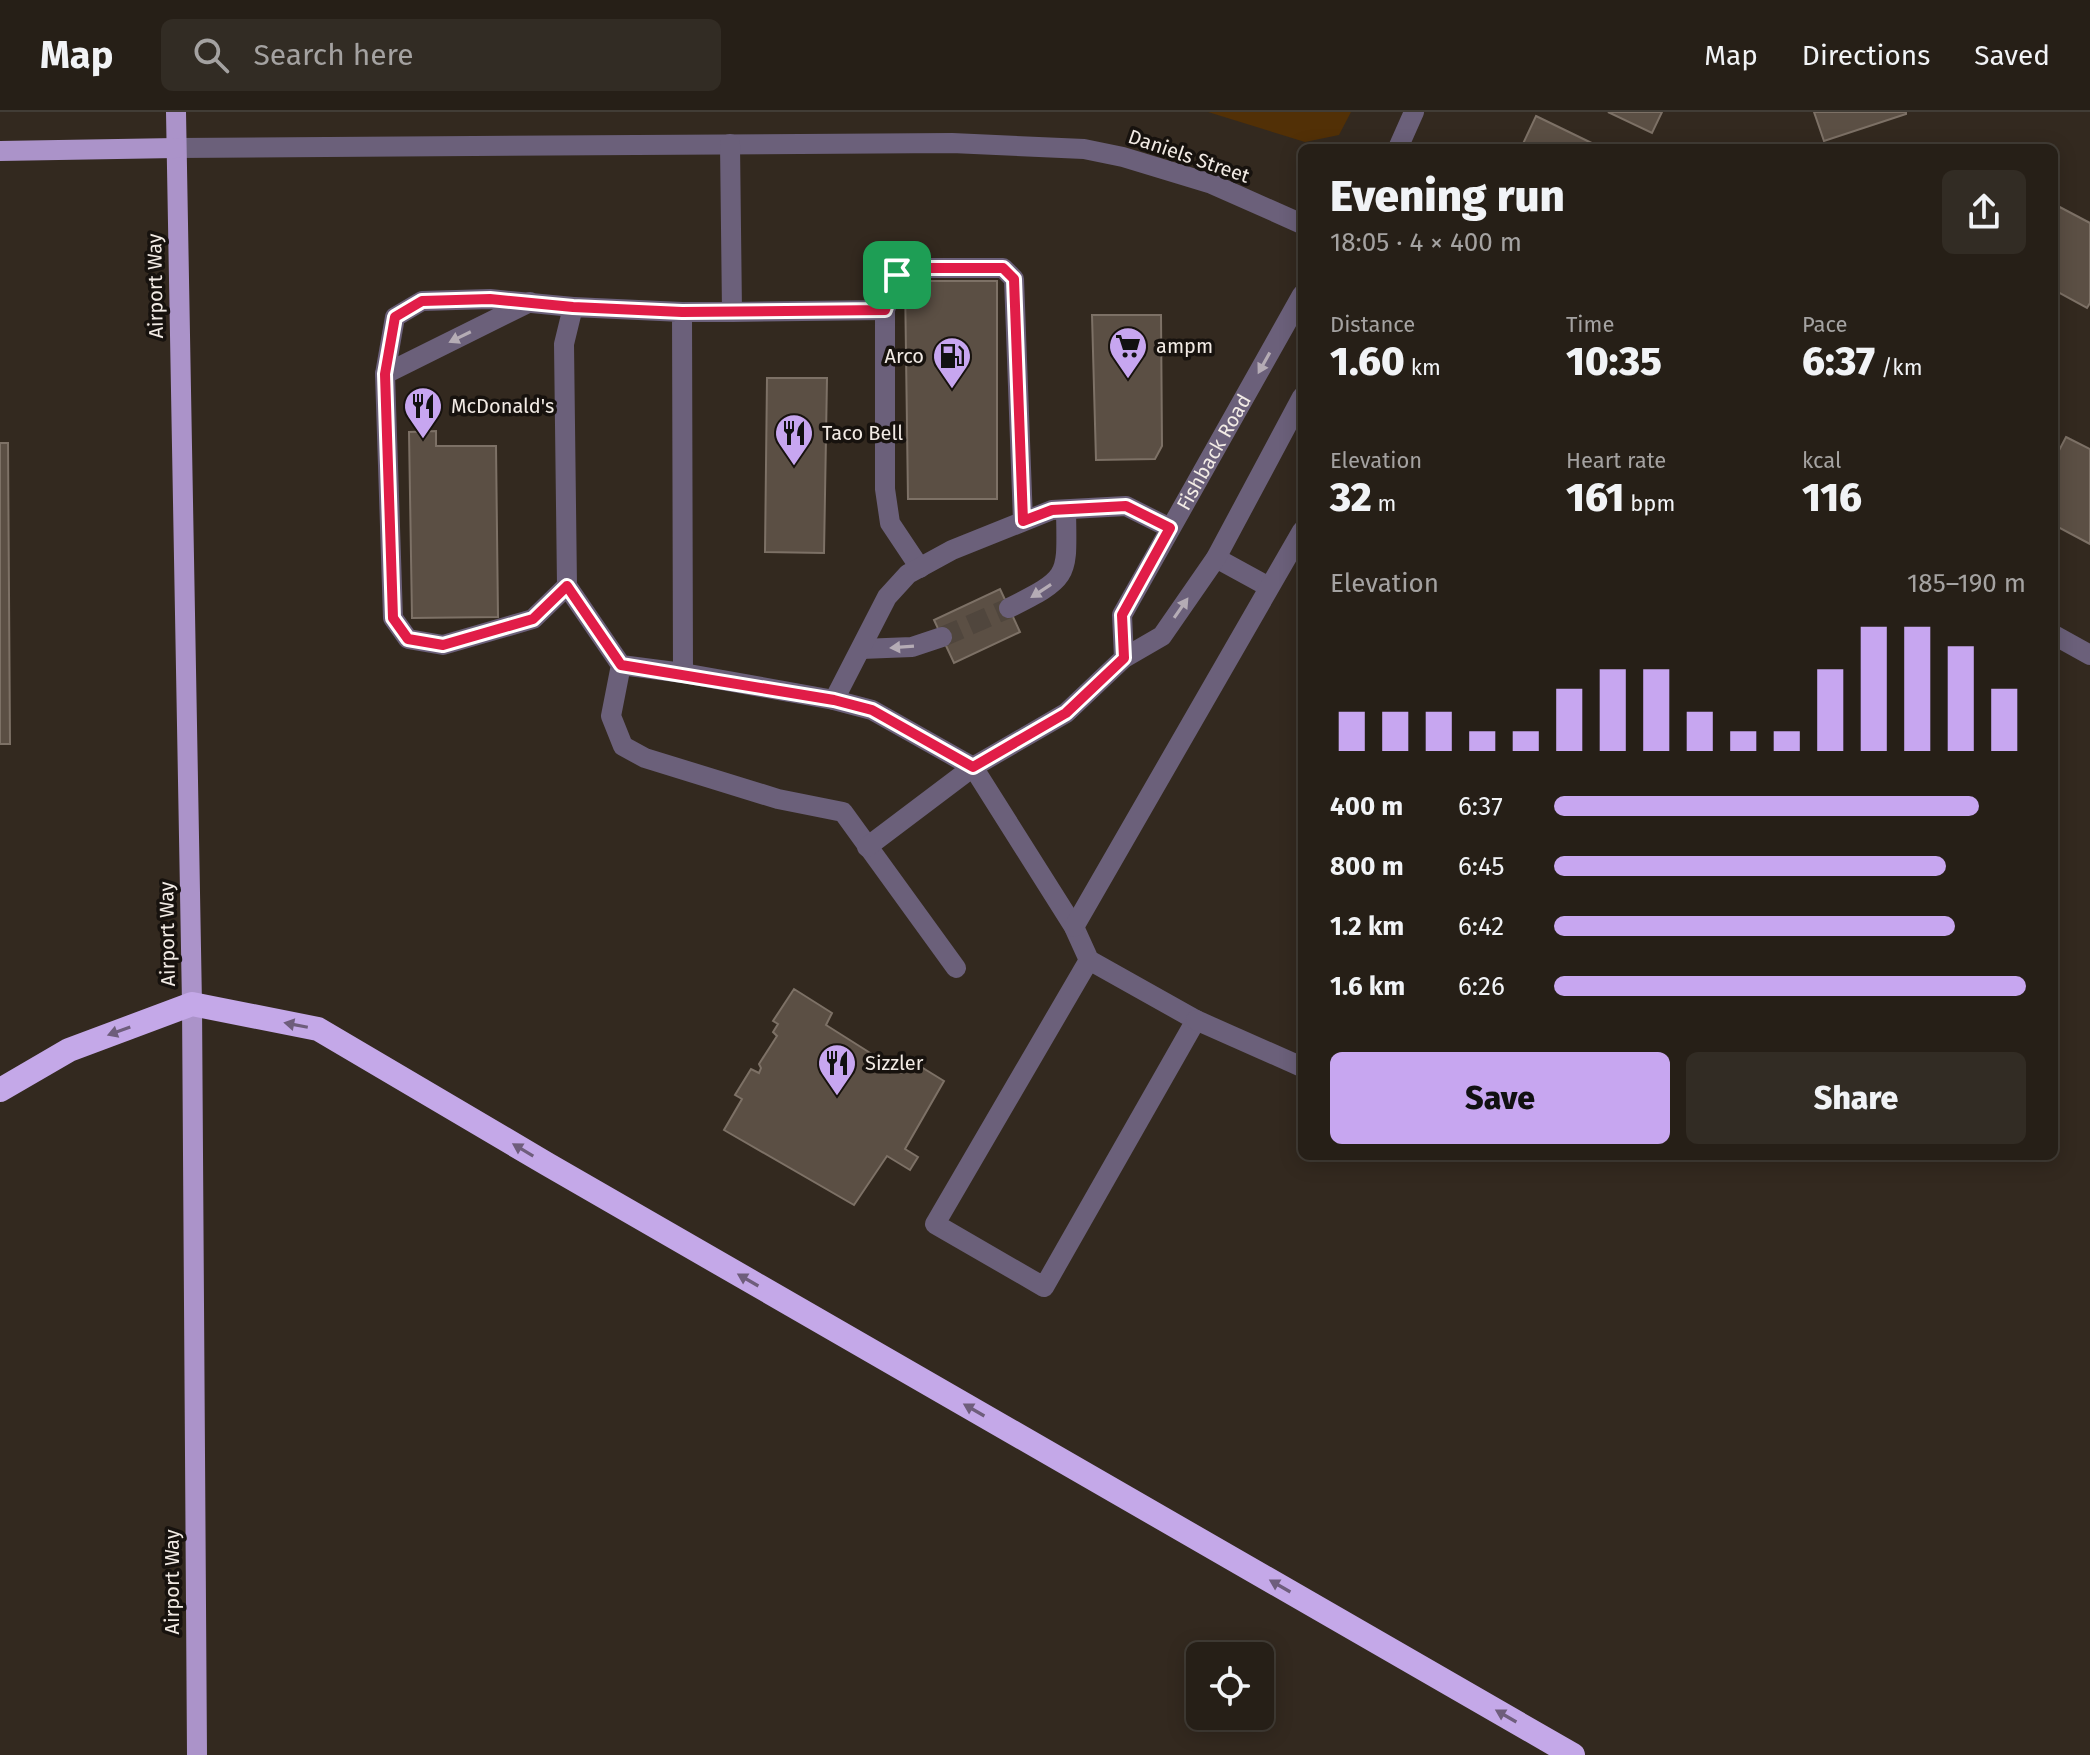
<!DOCTYPE html>
<meta charset="utf-8">
<style>
:root{--surface:#261f17;--page:#322c24;--text:#f1f3f6;--muted:#a4a2a1;--line:#423d36;--accent:#c7a6f0}
body{margin:0;font-family:"Fira Sans",sans-serif;background:var(--page);color:var(--text);height:100vh;display:flex;flex-direction:column;font-size:30px;white-space:nowrap}
*{box-sizing:border-box;margin:0}
p{font-size:26px;color:var(--muted)}
.icon{flex:none;width:44px;height:44px;fill:none;stroke:currentColor;stroke-width:2;stroke-linecap:round;stroke-linejoin:round}
.map{position:relative;flex:1;overflow:hidden}
.panel{position:absolute;left:1298px;top:32px;width:760px;height:1016px;display:flex;flex-direction:column;background:var(--surface);border-radius:12px;box-shadow:0 4px 20px #0003,0 0 0 2px var(--line)}
.panel>*{flex:none}
.fabs{position:absolute;left:1186px;top:1530px;display:grid;gap:16px}
.fabs a{display:grid;place-items:center;width:88px;height:88px;border-radius:12px;background:var(--surface);box-shadow:0 4px 20px #0003,0 0 0 2px var(--line);font-size:40px}
.pin{position:absolute;display:grid;place-items:center;width:68px;height:68px;color:#fff;margin:-34px;border-radius:16px;box-shadow:0 4px 12px #0006}
.round{display:grid;place-items:center;flex:none;width:84px;height:84px;border-radius:12px;background:var(--page)}
.overview{display:flex;align-items:center;justify-content:space-between;height:136px;padding:0 32px}
h1{font-size:44px;font-weight:800;line-height:60px}
.figures{display:grid;grid-template-columns:repeat(3,1fr);gap:12px;height:136px;padding:8px 32px}
.figures div{display:grid;align-content:center}
.figures b{font-size:40px;font-weight:800}
.figures small{font-size:22px;font-weight:400}
.figures p{font-size:22px}
.chart{height:224px;padding:16px 32px}
.chart p{display:flex;justify-content:space-between}
.chart svg{width:100%;height:144px;margin-top:8px;stroke:var(--accent);stroke-width:6}
.cta{display:flex;gap:16px;margin-top:auto;padding:16px 32px}
.cta a{flex:1;height:92px;border-radius:12px;background:var(--accent);color:#111;font-size:32px;font-weight:800;line-height:92px;text-align:center}
.cta a+a{background:var(--page);color:var(--text)}
ul{padding:0 32px;list-style:none;font-size:26px}
li{display:grid;grid-template-columns:128px 96px 1fr;align-items:center;height:60px}
li i{height:20px;border-radius:10px;background:var(--accent)}
header{display:flex;align-items:center;gap:48px;box-sizing:border-box;height:112px;padding:0 40px;background:var(--surface);border-bottom:2px solid var(--line)}
header strong{font-size:38px}
nav{display:flex;gap:44px;margin-inline-start:auto;font-size:28px}
.search{width:560px;height:72px;background:var(--page);display:flex;align-items:center;gap:20px;box-sizing:border-box;padding:0 28px;border-radius:12px;color:var(--muted);font-size:30px}
.map>svg:first-child{display:block}
.green{fill:#523006}
.building{fill:#5b4f44;stroke:#7d7166;stroke-width:2}
.lines{fill:none;stroke-linecap:round;stroke-linejoin:round}
.minor-tunnel{stroke:#50463d;stroke-width:20;stroke-dasharray:20 10;stroke-linecap:butt}
.minor{stroke:#6b607a;stroke-width:20}
.major{stroke:#ab93c9;stroke-width:20}
.highway{stroke:#c4a8e8;stroke-width:24}
.oneway{fill:#b5acb5}
.oneway2{fill:#6e5d7b}
.route-casing{stroke:#fff;stroke-width:16}
.route{stroke:#e11d48;stroke-width:10}
.labels{text-anchor:middle;dominant-baseline:central;stroke-width:7;stroke-linejoin:round;paint-order:stroke}
.street-label{font-size:20px;fill:#f2ebe5;stroke:#17120e}
.poi-label{font-size:20px;fill:#f2ebe5;stroke:#17120e;text-anchor:start}
</style>
<header>
<strong>Map</strong>
<div class="search"><svg class="icon" aria-label="search" viewBox="0 0 24 24"><circle cx="10" cy="10" r="6"/><path d="M15 15l6 6"/></svg>Search here</div>
<nav><a>Map</a><a>Directions</a><a>Saved</a></nav>
</header>
<div class="map">
<svg width="2090" height="1643" viewBox="0 0 2090 1643">
<rect width="100%" height="100%" fill="#33291f"/>
<!-- green -->
<polygon class="green" points="1208,0 1351,0 1339,23 1305,30"/>
<!-- building -->
<g class="building">
<polygon points="1608,0 1662,0 1652,21"/>
<polygon points="1814,0 1906,0 1906,2 1824,29"/>
<polygon points="1536,4 1602,36 1521,36"/>
<polygon points="2054,92 2090,111 2090,191 2087,196 2054,178"/>
<polygon points="905,169 997,169 997,387 908,387"/>
<polygon points="1092,203 1161,203 1162,334 1155,347 1096,348"/>
<polygon points="767,266 827,266 824,441 765,440"/>
<polygon points="436,319 436,334 496,334 498,505 412,506 409,320"/>
<polygon points="2066,325 2090,337 2090,432 2054,413 2054,348"/>
<polygon points="0,331 8,331 10,632 0,632"/>
<polygon points="1000,477 1020,520 954,551 934,508"/>
<polygon points="794,877 832,901 826,913 902,961 913,950 944,969 905,1037 918,1045 910,1058 887,1044 854,1093 724,1018 742,987 735,983 751,957 759,961 761,956 759,952 777,924 773,920 778,912 773,909"/>
</g>
<g class="lines">
<!-- minor-tunnel -->
<polyline class="minor-tunnel" points="942,525 1009,496"/>
<!-- minor -->
<g class="minor">
<polyline points="176,36 952,31 1084,37 1123,45 1212,72 1302,112"/>
<polyline points="1398,36 1414,0"/>
<polyline points="885,198 885,377 890,411 920,456"/>
<polyline points="682,200 732,200 730,32"/>
<polyline points="732,200 885,198 897,163 907,156 1003,156 1014,167 1023,409"/>
<polyline points="385,262 530,190"/>
<polyline points="1216,446 1269,475"/>
<polyline points="567,474 533,507 443,533 408,527 393,506 385,262 395,205 422,189 490,187 573,195"/>
<path d="M1009,496C1071,465 1067,465 1066,398"/>
<polyline points="2054,523 2090,543"/>
<polyline points="861,537 912,535 942,525"/>
<path id="s1" d="M1124,546L1122,503L1302,183"/>
<polyline points="621,553 567,474 564,232 573,195 682,200 683,561 621,553 611,604 623,634 645,646 778,687 843,700 956,856"/>
<polyline points="683,561 834,588 872,598 973,655 1074,815 1089,848 1196,908 1044,1175 935,1112 1089,848"/>
<polyline points="834,588 887,485 908,462 952,438 1052,398 1126,394 1170,416"/>
<polyline points="867,735 973,655 1066,601 1124,546 1162,524 1216,446 1302,285"/>
<polyline points="1074,815 1302,419"/>
<polyline points="1196,908 1302,955"/>
</g>
<!-- major -->
<g class="major">
<polyline points="176,0 192,892 197,1643"/>
<polyline points="0,39 176,36"/>
</g>
<!-- highway -->
<polyline class="highway" points="0,978 69,938 192,892 318,917 547,1052 1573,1643"/>
</g>
<!-- one-way arrows -->
<defs><path id="oneway-solid" d="M-6-.8H1V-3.2L6.5 0L1 3.2V.8H-6Z" transform="scale(2)"/></defs>
<g class="oneway">
<use href="#oneway-solid" transform="translate(460 225) rotate(154)"/>
<use href="#oneway-solid" transform="translate(1264 251) rotate(119)"/>
<use href="#oneway-solid" transform="translate(1041 479) rotate(147)"/>
<use href="#oneway-solid" transform="translate(1181 496) rotate(-55)"/>
<use href="#oneway-solid" transform="translate(902 535) rotate(176)"/>
</g>
<g class="oneway2">
<use href="#oneway-solid" transform="translate(296 913) rotate(-169)"/>
<use href="#oneway-solid" transform="translate(119 919) rotate(160)"/>
<use href="#oneway-solid" transform="translate(523 1038) rotate(-149)"/>
<use href="#oneway-solid" transform="translate(748 1168) rotate(-150)"/>
<use href="#oneway-solid" transform="translate(974 1298) rotate(-150)"/>
<use href="#oneway-solid" transform="translate(1280 1474) rotate(-150)"/>
<use href="#oneway-solid" transform="translate(1506 1604) rotate(-150)"/>
</g>
<g class="lines">
<defs>
<polygon id="route" points="907,156 1003,156 1014,167 1023,409 1052,398 1126,394 1170,416 1122,503 1124,546 1066,601 973,655 872,598 834,588 621,553 567,474 533,507 443,533 408,527 393,506 385,262 395,205 422,189 490,187 573,195 682,200 885,198 897,163"/>
</defs>
<!-- route casing -->
<use href="#route" class="route-casing"/>
<!-- route -->
<use href="#route" class="route"/>
</g>
<!-- icons -->
<defs>
<symbol id="supermarket-pin" viewBox="-11 -11 22 30"><path d="M0 17L-7.5 6A9.5 9.5 0 1 1 7.5 6Z" fill="#c7a6f0" stroke="#17120e"/><path d="M-6-5.5h2.5l.6 2H6L4.5 2H-2.5L-4.4-4H-6ZM-1.5 3.2a1.3 1.3 0 1 0 .1 0ZM3 3.2a1.3 1.3 0 1 0 .1 0Z" fill="#111"/></symbol>
<symbol id="fuel-pin" viewBox="-11 -11 22 30"><path d="M0 17L-7.5 6A9.5 9.5 0 1 1 7.5 6Z" fill="#c7a6f0" stroke="#17120e"/><path d="M-5.5-6h7V0h2V4h1.3V-2.5L3-4.5l.8-.8L6-3V5H2.5V1h-1V6h-7ZM-4.2-4.7v3.2H.2V-4.7Z" fill="#111"/></symbol>
<symbol id="restaurant-pin" viewBox="-11 -11 22 30"><path d="M0 17L-7.5 6A9.5 9.5 0 1 1 7.5 6Z" fill="#c7a6f0" stroke="#17120e"/><path d="M-5-6h1v4h1v-4h1v4h1v-4h1v5L-1.5 .5V6h-2V.5L-5-1ZM5-6V6H3V1.5H1.5Q1.5-4 5-6Z" fill="#111"/></symbol>
</defs>
<g fill-rule="evenodd">
<use href="#supermarket-pin" x="1106" y="212" width="44" height="60"/>
<use href="#fuel-pin" x="930" y="222" width="44" height="60"/>
<use href="#restaurant-pin" x="401" y="272" width="44" height="60"/>
<use href="#restaurant-pin" x="772" y="299" width="44" height="60"/>
<use href="#restaurant-pin" x="815" y="929" width="44" height="60"/>
</g>
<g class="labels">
<!-- street labels -->
<g class="street-label">
<text transform="translate(1189 44) rotate(19)">Daniels Street</text>
<text transform="translate(155 174) rotate(-91)">Airport Way</text>
<text stroke="none"><textPath href="#s1" startOffset="230">Fishback Road</textPath></text>
<text transform="translate(167 822) rotate(-91)">Airport Way</text>
<text transform="translate(172 1470) rotate(-90)">Airport Way</text>
</g>
<!-- poi labels -->
<g class="poi-label">
<text x="1156" y="234">ampm</text>
<text x="924" y="244" text-anchor="end">Arco</text>
<text x="451" y="294">McDonald's</text>
<text x="822" y="321">Taco Bell</text>
<text x="865" y="951">Sizzler</text>
</g>
</g>
</svg>
<div class="fabs">
<a><svg class="icon" aria-label="locate" viewBox="0 0 24 24"><circle cx="12" cy="12" r="6"/><path d="M12 2v4M12 18v4M2 12h4M18 12h4"/></svg></a>
</div>
<div class="pin" style="left:897px;top:163px;background:#1e9e55"><svg class="icon" aria-label="arrive" viewBox="0 0 24 24"><path d="M6 21V4h12l-3 4 3 4H6"/></svg></div>
<section class="panel">
<div class="overview"><div><h1>Evening run</h1><p>18:05 · 4 × 400 m</p></div><a class="round"><svg class="icon" aria-label="share" viewBox="0 0 24 24"><path d="M12 15V3M7 8l5-5 5 5M5 13v7h14v-7"/></svg></a></div>
<div class="figures">
<div><p>Distance</p><b>1.60<small> km</small></b></div>
<div><p>Time</p><b>10:35</b></div>
<div><p>Pace</p><b>6:37<small> /km</small></b></div>
</div>
<div class="figures">
<div><p>Elevation</p><b>32<small> m</small></b></div>
<div><p>Heart rate</p><b>161<small> bpm</small></b></div>
<div><p>kcal</p><b>116</b></div>
</div>
<div class="chart"><p><span>Elevation</span>185–190 m</p>
<svg viewBox="0 0 160 44" preserveAspectRatio="none"><path d="M5 44V32M15 44V32M25 44V32M35 44V38M45 44V38M55 44V25M65 44V19M75 44V19M85 44V32M95 44V38M105 44V38M115 44V19M125 44V6M135 44V6M145 44V12M155 44V25"/></svg>
</div>
<ul>
<li><b>400 m</b>6:37<i style="width:90%"></i></li>
<li><b>800 m</b>6:45<i style="width:83%"></i></li>
<li><b>1.2 km</b>6:42<i style="width:85%"></i></li>
<li><b>1.6 km</b>6:26<i style="width:100%"></i></li>
</ul>
<div class="cta"><a>Save</a><a>Share</a></div>
</section>
</div>
